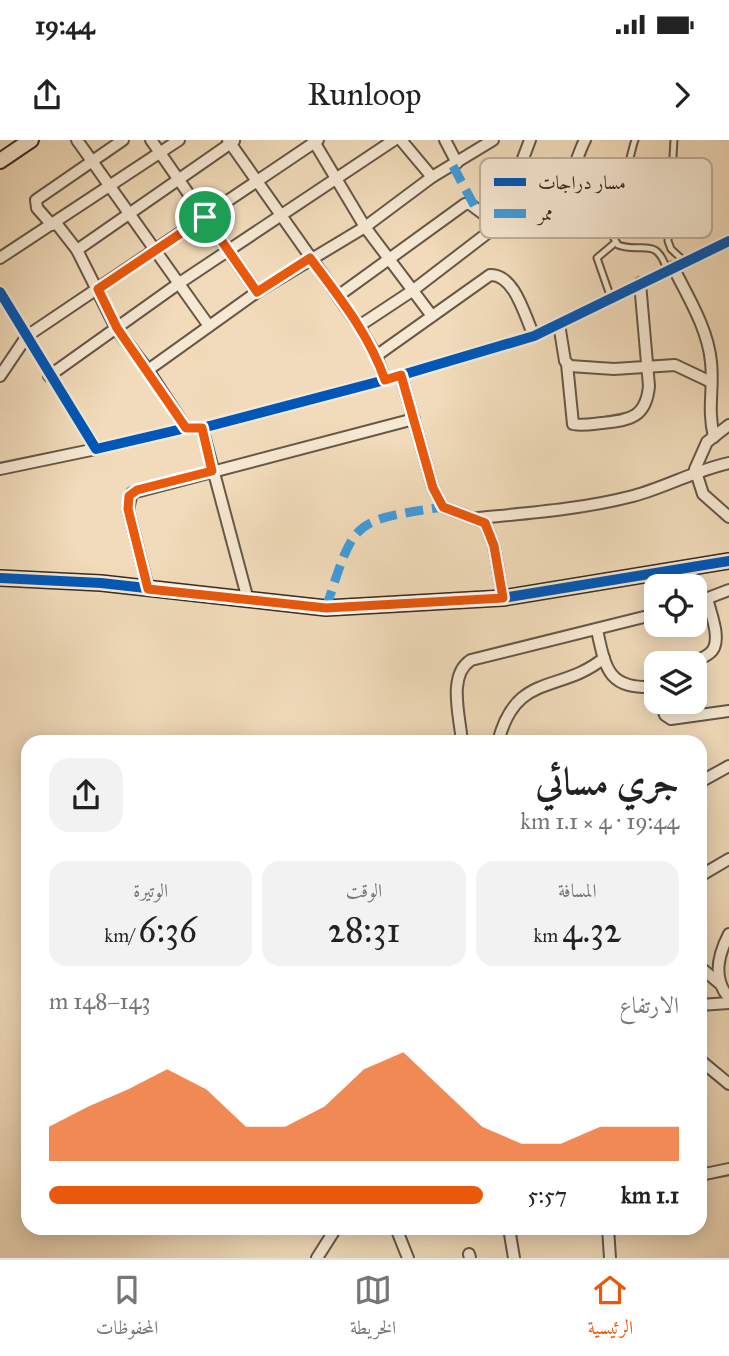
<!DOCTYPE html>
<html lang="ar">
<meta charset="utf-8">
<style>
:root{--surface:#fff;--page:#f2f2f2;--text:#222;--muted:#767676;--line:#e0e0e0;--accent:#ea580c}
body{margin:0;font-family:"IM FELL Great Primer",Amiri,serif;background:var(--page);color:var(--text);direction:rtl;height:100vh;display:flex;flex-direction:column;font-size:26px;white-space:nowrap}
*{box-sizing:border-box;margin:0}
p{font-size:23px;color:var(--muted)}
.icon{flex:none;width:38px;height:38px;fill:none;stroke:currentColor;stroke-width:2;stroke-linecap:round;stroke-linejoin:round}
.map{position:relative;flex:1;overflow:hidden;direction:ltr}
.details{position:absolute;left:21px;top:595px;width:686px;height:500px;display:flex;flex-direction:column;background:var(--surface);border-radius:21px;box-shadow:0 4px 18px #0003;direction:rtl}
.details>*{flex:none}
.fabs{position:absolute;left:644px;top:434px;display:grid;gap:14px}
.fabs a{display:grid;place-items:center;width:63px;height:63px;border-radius:14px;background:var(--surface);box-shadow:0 4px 18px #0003;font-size:35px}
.pin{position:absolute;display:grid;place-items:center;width:60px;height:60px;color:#fff;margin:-30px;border:4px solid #fff;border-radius:50%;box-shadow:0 2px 7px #0007}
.round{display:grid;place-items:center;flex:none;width:74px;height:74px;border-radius:21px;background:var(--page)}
.summary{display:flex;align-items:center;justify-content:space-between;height:119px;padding:0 28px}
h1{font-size:38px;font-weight:600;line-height:52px}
.stats{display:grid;grid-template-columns:repeat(3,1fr);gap:10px;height:119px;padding:7px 28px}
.stats div{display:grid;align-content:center;border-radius:18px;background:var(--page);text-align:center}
.stats b{font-size:35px;font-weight:600}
.stats small{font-size:19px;font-weight:400}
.stats p{font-size:19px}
.chart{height:196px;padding:14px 28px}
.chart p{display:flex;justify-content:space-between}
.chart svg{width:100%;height:126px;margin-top:7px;fill:var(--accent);opacity:.7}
ul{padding:0 28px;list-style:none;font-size:23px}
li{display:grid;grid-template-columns:112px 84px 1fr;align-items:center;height:52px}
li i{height:18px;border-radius:9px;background:var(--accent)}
.status{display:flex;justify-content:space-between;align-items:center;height:49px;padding:0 35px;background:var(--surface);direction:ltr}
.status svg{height:19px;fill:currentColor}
header{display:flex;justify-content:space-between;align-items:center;height:91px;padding:0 28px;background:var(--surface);font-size:32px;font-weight:600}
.menu{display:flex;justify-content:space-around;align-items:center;height:98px;border-top:2px solid var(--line);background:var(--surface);font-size:19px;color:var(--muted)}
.menu a{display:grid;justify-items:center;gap:4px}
.menu .on{color:var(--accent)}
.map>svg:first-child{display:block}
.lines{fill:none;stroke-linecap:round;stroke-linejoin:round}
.lane-casing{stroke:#665746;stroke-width:9}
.street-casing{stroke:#665746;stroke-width:14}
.secondary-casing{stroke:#382b1f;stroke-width:18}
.lane{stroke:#f6e8d2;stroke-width:5}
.street{stroke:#f6e8d2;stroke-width:10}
.secondary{stroke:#f6e8d2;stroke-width:14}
.quiet{stroke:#3e9ce0;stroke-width:9;stroke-dasharray:18 9;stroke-linecap:butt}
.cycleway-casing{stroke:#f6e8d2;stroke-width:15}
.cycleway{stroke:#0057b8;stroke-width:10}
.route-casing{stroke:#fff;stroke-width:14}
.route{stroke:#ea580c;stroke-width:9}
.key{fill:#f6e8d2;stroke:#bdaf9c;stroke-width:2}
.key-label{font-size:19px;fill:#382b1f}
</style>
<div class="status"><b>19:44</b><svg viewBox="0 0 49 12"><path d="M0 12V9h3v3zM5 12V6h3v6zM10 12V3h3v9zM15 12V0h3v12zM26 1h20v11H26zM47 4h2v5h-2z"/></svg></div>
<header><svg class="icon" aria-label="forward" viewBox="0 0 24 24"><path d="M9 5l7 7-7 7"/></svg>Runloop<svg class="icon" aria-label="share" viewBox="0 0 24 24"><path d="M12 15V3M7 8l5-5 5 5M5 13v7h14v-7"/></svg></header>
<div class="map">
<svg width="729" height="1118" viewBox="0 0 729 1118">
<rect width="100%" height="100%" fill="#f1dbba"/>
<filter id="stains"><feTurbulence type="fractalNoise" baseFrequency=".00286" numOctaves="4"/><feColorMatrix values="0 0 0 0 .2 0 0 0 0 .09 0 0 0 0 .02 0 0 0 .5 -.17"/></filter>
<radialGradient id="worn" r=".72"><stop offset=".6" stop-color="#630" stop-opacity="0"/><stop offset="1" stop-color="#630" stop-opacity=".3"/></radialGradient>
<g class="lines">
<defs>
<g id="lane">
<polyline points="674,0 668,101 671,109 685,122"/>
<path d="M602,67L606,85L618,105C642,114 656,95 667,130"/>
<path d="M558,69C571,68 589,71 602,68C625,61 628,19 635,0"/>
<polyline points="611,158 597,118 616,102"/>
</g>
<g id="street">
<polyline points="77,0 209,186"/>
<polyline points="151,0 257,152"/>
<polyline points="228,0 359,186 376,216 385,240"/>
<polyline points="313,0 365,87 432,176"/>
<polyline points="401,0 432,37"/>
<polyline points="445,0 457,23"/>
<path d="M530,0L498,85C508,87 520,93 531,91C563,86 571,26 585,0"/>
<polyline points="56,83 77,110 116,188 148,230"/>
<polyline points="52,85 37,68 36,60 123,0"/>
<polyline points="77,110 234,1"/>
<polyline points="0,118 179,0"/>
<path d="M673,127C688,157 708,189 711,222C714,250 707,268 714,297"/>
<polyline points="0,152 96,309 186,288 202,288 385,240 534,196 729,101"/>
<polyline points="338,156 465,64 470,64 498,85 412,151 359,186"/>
<polyline points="559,184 565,221 570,226 614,229 675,225 711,242"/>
<path d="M376,216L490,135C515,134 525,177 534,196"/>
<path d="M567,224L573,284C583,286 592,284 602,283C628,280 646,279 649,246L640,143"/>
<polyline points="401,235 433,348 443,367 485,383 494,406 503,458"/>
<polyline points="0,236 27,196 318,0"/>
<polyline points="49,236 178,144 394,0"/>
<polyline points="729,285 707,302 695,329 703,354 729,377"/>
<polyline points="186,288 148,230 257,152 365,87 432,37 493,0"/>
<polyline points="202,288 248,460"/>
<polyline points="0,329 96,309"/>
<path d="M478,378C529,373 583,369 633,356C667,347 693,331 729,323"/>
<polyline points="148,448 128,369 132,353 414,279"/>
<polyline points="695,463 729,450"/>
<path d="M597,490C606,532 609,549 656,547"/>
<path d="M692,523C698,520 708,516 712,511C722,499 710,472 707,458"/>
<polyline points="661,562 665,575 671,579 729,571"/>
<path d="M462,602C460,577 447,535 471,520L656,474"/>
<path d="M498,602C516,531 560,554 604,518"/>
<polyline points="700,642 729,626"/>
<polyline points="700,736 729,719"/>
<path d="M729,794C718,815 712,838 729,858"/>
<polyline points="700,827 719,843"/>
<polyline points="700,865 729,863"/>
<polyline points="700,920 729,944"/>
<polyline points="700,1035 729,1029"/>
<polyline points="396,1088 408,1118"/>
<polyline points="509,1088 514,1118"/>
<polyline points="608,1088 610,1118"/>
<polyline points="469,1114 470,1118"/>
<polyline points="317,1118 336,1088"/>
</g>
<g id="secondary">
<polyline points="0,21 31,0"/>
<polyline points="0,438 101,443 326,468 503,458 729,421"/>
</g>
</defs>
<!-- lane casing -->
<use href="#lane" class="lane-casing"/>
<!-- street casing -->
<use href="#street" class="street-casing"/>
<!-- secondary casing -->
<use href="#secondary" class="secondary-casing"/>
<!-- lane -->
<use href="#lane" class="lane"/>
<!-- street -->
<use href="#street" class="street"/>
<!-- secondary -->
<use href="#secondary" class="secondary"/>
<!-- quiet -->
<g class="quiet">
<polyline points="453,26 475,67"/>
<path d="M326,468C355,380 350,381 443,367"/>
</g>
<defs>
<g id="cycleway">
<polyline points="0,152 96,309 186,288 202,288 385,240 534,196 729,101"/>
<polyline points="0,438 101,443 326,468 503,458 729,421"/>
</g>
</defs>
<!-- cycleway casing -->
<use href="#cycleway" class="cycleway-casing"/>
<!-- cycleway -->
<use href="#cycleway" class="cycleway"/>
</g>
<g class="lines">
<defs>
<path id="route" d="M205,77L257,152L310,118C339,157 369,194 385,240L401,235L433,348L443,367L485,383L494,406L503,458L326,468L148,449L128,369L129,356L137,350L212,331L202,288H186L117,188L98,149Z"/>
</defs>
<!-- route casing -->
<use href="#route" class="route-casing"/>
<!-- route -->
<use href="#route" class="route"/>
</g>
<!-- legend -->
<rect x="480" y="18" width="232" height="80" rx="10" class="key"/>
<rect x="494" y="38" width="32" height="8" fill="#0057b8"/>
<rect x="494" y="69" width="32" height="9" fill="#3e9ce0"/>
<g class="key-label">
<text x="538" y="49">مسار دراجات</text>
<text x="538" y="80">ممر</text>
</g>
<rect width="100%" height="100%" filter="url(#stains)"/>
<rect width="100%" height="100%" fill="url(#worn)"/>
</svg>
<div class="fabs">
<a><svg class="icon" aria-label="locate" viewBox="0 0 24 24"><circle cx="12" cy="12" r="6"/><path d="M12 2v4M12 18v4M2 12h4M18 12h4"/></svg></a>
<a><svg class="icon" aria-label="layers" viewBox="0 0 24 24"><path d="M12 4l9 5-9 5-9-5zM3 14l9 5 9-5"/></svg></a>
</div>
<div class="pin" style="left:205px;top:77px;background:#1e9e55"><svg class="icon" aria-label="arrive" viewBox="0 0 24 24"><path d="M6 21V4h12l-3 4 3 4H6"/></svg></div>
<section class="details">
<div class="summary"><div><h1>جري مسائي</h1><p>19:44 · 4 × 1.1 km</p></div><a class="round"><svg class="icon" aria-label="share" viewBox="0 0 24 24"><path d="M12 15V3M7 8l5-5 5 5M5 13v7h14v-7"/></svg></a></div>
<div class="stats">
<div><p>المسافة</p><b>4.32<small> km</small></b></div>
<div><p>الوقت</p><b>28:31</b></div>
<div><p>الوتيرة</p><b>6:36<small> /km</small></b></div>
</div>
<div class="chart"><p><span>الارتفاع</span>143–148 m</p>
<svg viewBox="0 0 160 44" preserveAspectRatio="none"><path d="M0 44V32L10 25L20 19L30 12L40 19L50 32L60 32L70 25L80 12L90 6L100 19L110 32L120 38L130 38L140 32L150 32L160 32V44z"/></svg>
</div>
<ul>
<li><b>1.1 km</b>5:57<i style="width:100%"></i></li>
</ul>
</section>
</div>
<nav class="menu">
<a class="on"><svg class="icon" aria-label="home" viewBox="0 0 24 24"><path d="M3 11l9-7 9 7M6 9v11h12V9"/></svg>الرئيسية</a>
<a><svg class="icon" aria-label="map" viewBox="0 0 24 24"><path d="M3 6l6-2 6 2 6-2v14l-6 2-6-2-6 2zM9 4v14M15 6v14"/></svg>الخريطة</a>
<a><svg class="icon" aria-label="saved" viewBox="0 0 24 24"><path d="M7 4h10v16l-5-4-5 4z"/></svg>المحفوظات</a>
</nav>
